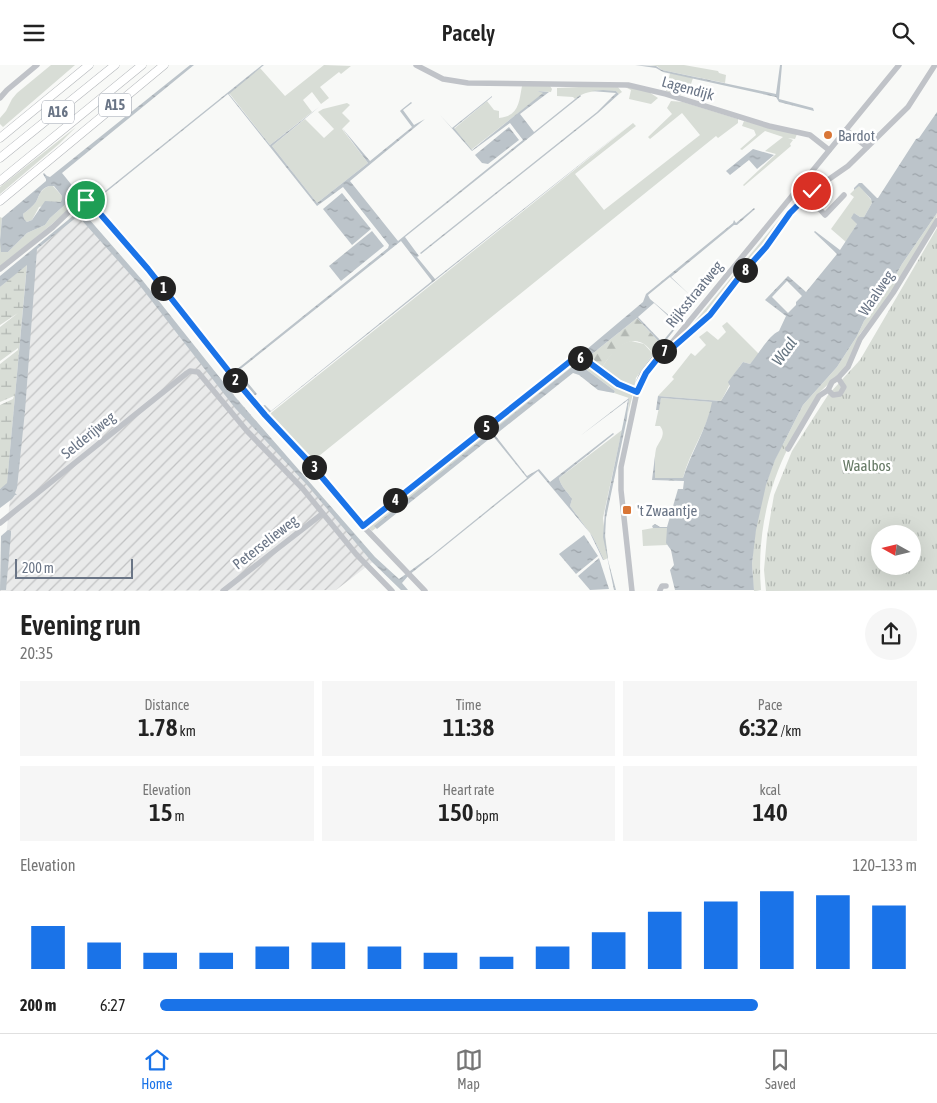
<!DOCTYPE html>
<meta charset="utf-8">
<style>
:root{--surface:#fff;--page:#f6f6f6;--text:#222;--muted:#767676;--line:#e0e0e0;--accent:#1a73e8}
body{margin:0;font-family:"Asap Condensed",sans-serif;background:var(--page);color:var(--text);height:100vh;display:flex;flex-direction:column;font-size:19px;white-space:nowrap}
*{box-sizing:border-box;margin:0}
p{font-size:16px;color:var(--muted)}
.icon{flex:none;width:28px;height:28px;fill:none;stroke:currentColor;stroke-width:2;stroke-linecap:round;stroke-linejoin:round}
.map{position:relative;height:526px;overflow:hidden}
.side{display:flex;flex-direction:column;background:var(--surface);flex:1}
.side>*{flex:none}
.needle{width:32px;rotate:278deg}
.buttons{position:absolute;left:871px;top:460px;display:grid;gap:10px}
.buttons a{display:grid;place-items:center;width:50px;height:50px;border-radius:50%;background:var(--surface);box-shadow:0 5px 20px #0002;font-size:25px}
.scale{position:absolute;left:15px;bottom:12px;width:118px;box-sizing:border-box;padding-left:5px;border:2px solid #6a7586;border-top:0;font-size:14px;line-height:18px;white-space:nowrap;color:#6a7586;-webkit-text-stroke:4px #fff;paint-order:stroke}
.pin{position:absolute;display:grid;place-items:center;width:42px;height:42px;color:#fff;margin:-21px;border:2px solid #fff;border-radius:50%;box-shadow:0 1px 5px #0007}
.km{position:absolute;width:25px;height:25px;margin:-12px;border-radius:50%;background:#222;color:#fff;font-size:14px;line-height:25px;text-align:center}
.round{display:grid;place-items:center;flex:none;width:52px;height:52px;border-radius:26px;background:var(--page)}
.headline{display:flex;align-items:center;justify-content:space-between;height:85px;padding:0 20px}
h1{font-size:28px;font-weight:600;line-height:38px}
.stats{display:grid;grid-template-columns:repeat(3,1fr);gap:8px;height:85px;padding:5px 20px}
.stats div{display:grid;align-content:center;border-radius:0px;background:var(--page);text-align:center}
.stats b{font-size:25px;font-weight:600}
.stats small{font-size:14px;font-weight:400}
.stats p{font-size:14px}
.chart{height:140px;padding:10px 20px}
.chart p{display:flex;justify-content:space-between}
.chart svg{width:100%;height:90px;margin-top:5px;stroke:var(--accent);stroke-width:6}
ul{padding:0 20px;list-style:none;font-size:16px}
li{display:grid;grid-template-columns:80px 60px 1fr;align-items:center;height:38px}
li i{height:12px;border-radius:6px;background:var(--accent)}
header{display:flex;justify-content:space-between;align-items:center;height:65px;padding:0 20px;background:var(--surface);font-size:22px;font-weight:600}
.dock{display:flex;justify-content:space-around;align-items:center;height:70px;border-top:1px solid var(--line);background:var(--surface);font-size:14px;color:var(--muted)}
.dock a{display:grid;justify-items:center;gap:2px}
.dock .active{color:var(--accent)}
.map>svg:first-child{display:block}
.industrial{fill:url(#industrial-furrows)}
.grass{fill:#d8ddd6}
.forest{fill:url(#forest-firs)}
.wetland{fill:url(#wetland-marsh)}
.park{fill:url(#park-tufts);fill-rule:evenodd}
.water{fill:url(#water-ripples);fill-rule:evenodd}
.lines{fill:none;stroke-linecap:round;stroke-linejoin:round}
.highway-casing{stroke:#b4b7bb;stroke-width:9}
.minor{stroke:#c0c3c8;stroke-width:5.5}
.highway{stroke:#fff;stroke-width:8}
.route-casing{stroke:#fff;stroke-width:10}
.route{stroke:#1a73e8;stroke-width:6}
.poi-dot{fill:#d97636;stroke:#fff;stroke-width:2}
.labels{text-anchor:middle;dominant-baseline:central;stroke-width:5;stroke-linejoin:round;paint-order:stroke}
.shield{fill:#fff;stroke:#979eaa;stroke-width:1}
.shield-label{font-size:14px;font-weight:bold;fill:#6a7586}
.street-label{font-size:15px;fill:#6a7586;stroke:#fff}
.poi-label{font-size:15px;fill:#6a7586;stroke:#fff;text-anchor:start}
.park-label{font-size:15px;fill:#657864;stroke:#fff}
.water-label{font-size:16px;font-style:italic;fill:#667581;stroke:#fff}
</style>
<header><svg class="icon" aria-label="menu" viewBox="0 0 24 24"><path d="M4 6h16M4 12h16M4 18h16"/></svg>Pacely<svg class="icon" aria-label="search" viewBox="0 0 24 24"><circle cx="10" cy="10" r="6"/><path d="M15 15l6 6"/></svg></header>
<div class="map">
<svg width="937" height="526" viewBox="0 0 937 526">
<defs>
<pattern id="industrial-furrows" width="10" height="10" patternUnits="userSpaceOnUse" patternTransform="scale(1.25)"><rect width="10" height="10" fill="#e9eaea"/><path d="M-1 1l2-2M0 10L10 0M9 11l2-2" fill="none" stroke="#c1c2c3"/></pattern>
<pattern id="forest-firs" width="22" height="20" patternUnits="userSpaceOnUse" patternTransform="scale(1.25)"><rect width="22" height="20" fill="#d8ddd6"/><path d="M5 1l3.5 6h-7zM16 11l3.5 6h-7z" fill="#b3b8b3"/></pattern>
<pattern id="wetland-marsh" width="20" height="14" patternUnits="userSpaceOnUse" patternTransform="scale(1.25)"><rect width="20" height="14" fill="#d8ddd6"/><path d="M1 5h8M5 5V1M11 12h8M15 12V8" fill="none" stroke="#b3b8b3"/></pattern>
<pattern id="park-tufts" width="24" height="20" patternUnits="userSpaceOnUse" patternTransform="scale(1.25)"><rect width="24" height="20" fill="#d8ddd6"/><path d="M3 7l-1-3M5 7V3M7 7l1-3M15 17l-1-3M17 17v-4M19 17l1-3" fill="none" stroke="#b3b8b3"/></pattern>
<pattern id="water-ripples" width="26" height="14" patternUnits="userSpaceOnUse" patternTransform="scale(1.25)"><rect width="26" height="14" fill="#bcc4ca"/><path d="M2 4q2-2 4 0t4 0M15 11q2-2 4 0t4 0" fill="none" stroke="#9da4aa"/></pattern>
</defs>
<rect width="100%" height="100%" fill="#f8f9f7"/>
<!-- industrial -->
<polygon class="industrial" points="80,147 374,496 336,525 0,526 17,371 31,188"/>
<!-- grass -->
<g class="grass">
<polygon points="51,0 75,0 3,62 0,59 0,53 6,46 12,34 17,28"/>
<polygon points="324,0 351,1 341,9 339,7 320,22 329,33 321,39 312,27 303,35 312,47 270,80 229,28 260,3 285,31"/>
<polygon points="650,0 684,0 718,6 719,8 726,10 725,18 662,5 657,1"/>
<polygon points="670,8 693,13 691,19 689,19 680,30 666,26"/>
<path d="M522,21H550L552,24L551,27L537,26L544,28L471,85L454,64L455,63L487,36L494,45L499,46V53C519,51 519,37 522,21Z"/>
<path d="M579,21H617L622,27L619,29L616,26C601,25 586,25 575,34L573,32L557,31V23L579,22Z"/>
<polygon points="623,21 649,27 658,33 651,39 629,34 631,25"/>
<polygon points="671,36 683,37 738,54 738,58 718,73 716,71 314,395 270,351 271,348 633,58 636,61 575,109 604,145 700,70 682,48 650,74 648,72 672,49 667,43"/>
<polygon points="347,38 350,40 342,48 350,56 342,64 368,98 317,138 272,81 305,54 324,73 334,64 318,47 323,44"/>
<polygon points="744,56 797,69 795,74 788,73 793,75 790,79 791,81 744,121 743,120 776,89 765,86 783,72 765,66 742,85 740,84 756,70 754,65 742,61"/>
<polygon points="76,62 59,79 0,129 0,122"/>
<polygon points="859,120 872,136 872,138 864,152 860,152 854,148 857,159 846,177 831,164 854,132 850,129"/>
<path d="M49,121H53L62,131L61,137L39,142L32,155L27,157L24,154L23,149C27,146 33,141 36,137C40,129 40,125 49,121Z"/>
<polygon points="79,129 82,132 52,159 0,202 0,152 2,153 0,175 8,187 27,168 45,160 50,153 67,138 75,135"/>
<polygon points="788,144 790,147 775,169 720,237 678,277"/>
<path d="M937,148L936,158L890,230L860,269L846,302L820,327L783,389L781,396L778,397C763,438 756,482 760,525L754,526L752,499L756,465L766,420L775,395L803,340L837,302L857,271L864,256L885,229L902,199Z"/>
<path d="M727,257L759,289L750,299L743,297C733,309 729,323 721,336L658,331L674,314L672,312L691,288L695,291L706,280L699,272L707,266L718,275L726,267L722,261Z"/>
<path d="M631,276L644,279L653,289L636,313L634,324L614,315L602,303C609,291 617,279 631,276Z"/>
<polygon points="581,295 633,329 628,348 629,333 614,328 615,326 580,300 568,305 375,462 376,463 372,466 367,461 565,301 574,296"/>
<path d="M661,333L713,337C707,364 690,386 683,413H655C655,404 654,393 656,384C659,376 667,370 660,361H655Z"/>
<path d="M622,365L603,453L608,493L604,495L593,472L570,441L572,434C567,426 561,422 559,413Z"/>
<polygon points="653,463 667,463 667,480 643,481 642,465"/>
</g>
<!-- forest -->
<path class="forest" d="M637,253L661,279L653,289C636,261 613,284 602,303L588,292L586,287L592,289Z"/>
<!-- wetland -->
<polygon class="wetland" points="27,199 7,419 0,424 0,340 13,334 14,331 0,337 0,299 18,285 18,283 0,296 0,262 18,248 0,260 0,222"/>
<!-- park -->
<g class="park">
<path d="M937,163V525L766,526L764,505L767,471L774,430L792,386L828,330L860,295ZM880,469H912V501H880Z"/>
<path d="M782,380L788,383C766,427 757,476 761,525L754,526C749,476 760,424 782,380Z"/>
</g>
<!-- water -->
<g class="water">
<path d="M190,0H194L62,108L79,129L75,135L67,138L50,153L45,160L27,168L8,187H1L0,175L2,153L46,116V114L43,109L44,108L47,111L50,112ZM49,121H54L62,131L61,137L45,136L32,155L27,157L24,154L23,149C27,146 33,141 36,137C40,129 40,124 49,121Z"/>
<polygon points="262,0 264,0 229,29 270,80 319,42 272,81 317,138 368,98 342,63 370,96 412,62 400,46 401,45 411,37 412,38 403,45 414,60 425,54 350,116 398,176 523,75 510,58 472,86 440,50 452,63 492,31 492,32 454,63 472,85 543,28 537,26 549,27 520,49 534,67 580,30 581,31 405,172 419,191 417,192 435,214 631,59 269,348 262,341 265,340 271,346 432,216 401,176 238,306 257,329 254,331 235,309 236,305 388,183 389,180 343,122 317,141 228,29 95,136 94,135"/>
<polygon points="635,0 656,1 662,5 776,29 780,0 782,0 779,34 813,43 814,46 779,37 776,32 663,7 656,3"/>
<polygon points="603,25 616,26 619,29 598,48 421,189 420,188 597,47 616,28 591,26"/>
<path d="M937,47V148L902,199L885,229L864,256L857,271L837,302L803,340L775,395L766,420L756,465L752,499L754,525H675L670,505L674,500L671,485L666,478L667,463H653L652,461L655,459L660,462H667L678,424H683L684,416L652,415L655,391V413H683C691,387 707,364 712,337L661,333L659,345H656L658,331L721,336L730,321L728,317L743,297L750,299C759,289 768,271 779,266L786,251L765,235L788,211L806,227L837,189L814,167L815,166L840,185L857,159L851,153L854,148L860,152H864L872,138L871,134L859,121L854,125V123L859,118H862L877,133H878L916,74L919,73ZM787,216L802,231L796,237V240L788,248L772,232Z"/>
<polygon points="509,62 519,75 488,99 482,98 475,90"/>
<polygon points="753,84 774,90 757,104 749,95 730,110 726,106"/>
<polygon points="342,128 371,164 352,180 323,144"/>
<path d="M76,143L82,146L143,216L236,333L375,492L399,514L432,490L527,413L493,371L377,464L374,461L568,305L575,300H580L615,326L614,328L598,325L579,310L573,308L495,370L527,411L539,404L550,417L613,368L614,369L559,413C561,422 567,426 572,434L570,441L593,472L604,495H603L590,468L538,406L409,510L402,518L408,525H401L372,497L307,420L235,343L137,217L78,151L37,184L25,346L17,423L15,428L17,430H15L12,434L0,443V424L7,418L27,200L0,222V211L68,155L75,149Z"/>
<path d="M754,143L755,144L737,160H734L671,212L691,231L670,212L648,230L650,234L678,258L692,243L643,304L635,318L640,307L661,279L637,253L592,289L586,287V285L643,237L646,229L733,158L734,155L736,158ZM654,238L677,259L662,277L638,252Z"/>
<polygon points="372,166 384,181 341,216 329,201"/>
<polygon points="629,333 627,353 606,453 605,472 608,495 616,525 614,525 603,472 605,446 628,335 580,371"/>
<polygon points="8,465 11,466 11,469 6,525 0,525 1,471"/>
<polygon points="584,470 598,491 576,509 559,489"/>
<polygon points="599,493 609,524 590,525 578,511"/>
</g>
<g class="lines">
<defs>
<g id="highway">
<polyline points="0,73 89,0"/>
<polyline points="0,93 115,0"/>
<polyline points="0,116 142,0"/>
<polyline points="0,136 164,0"/>
</g>
</defs>
<!-- highway casing -->
<use href="#highway" class="highway-casing"/>
<!-- minor -->
<g class="minor">
<polyline points="416,0 443,14 468,18 628,20 666,29 769,61 810,70 829,85"/>
<polyline points="0,33 7,25 37,0"/>
<polyline points="846,65 867,82"/>
<polyline points="807,130 825,150 844,130"/>
<polyline points="0,204 53,162 78,138 86,135 89,136 147,204 238,318 265,350 310,398 363,461 563,300 573,294 583,293 614,317 637,327"/>
<polyline points="666,283 671,284 710,250 740,211 767,182 798,139 812,126 848,101 908,42 935,0"/>
<polyline points="828,325 833,330 840,329 844,322 838,313"/>
<polyline points="788,384 819,331 828,325 832,317 838,313 848,302 860,274 893,228 937,156"/>
<polyline points="0,458 187,308 190,306 198,307 247,366 303,424 356,489 392,526"/>
<polyline points="363,461 425,526"/>
<polyline points="660,525 662,521 666,521"/>
<polyline points="223,526 322,449"/>
<polyline points="632,526 621,425 621,402 637,327 643,313 899,0"/>
</g>
<!-- highway -->
<use href="#highway" class="highway"/>
</g>
<g class="lines">
<defs>
<polyline id="route" points="86,135 89,136 148,204 238,318 265,350 310,398 363,461 573,294 583,293 618,319 637,327 646,308 666,283 671,284 710,250 740,211 766,182 790,148 812,126"/>
</defs>
<!-- route casing -->
<use href="#route" class="route-casing"/>
<!-- route -->
<use href="#route" class="route"/>
</g>
<!-- markers -->
<g class="poi-dot">
<circle cx="828" cy="70" r="5"/>
<rect x="622" y="440" width="10" height="10" rx="2.5"/>
</g>
<g class="labels">
<!-- shield labels -->
<g class="shield">
<rect x="99" y="28.5" width="32" height="23" rx="4"/>
<rect x="42" y="35.5" width="32" height="23" rx="4"/>
</g>
<g class="shield-label">
<text x="115" y="40">A15</text>
<text x="58" y="47">A16</text>
</g>
<!-- street labels -->
<g class="street-label">
<text transform="translate(688 23) rotate(16)">Lagendijk</text>
<text transform="translate(876 228) rotate(-56)">Waalweg</text>
<text transform="translate(694 229) rotate(-51)">Rijksstraatweg</text>
<text transform="translate(88 370) rotate(-39)">Selderijweg</text>
<text transform="translate(265 477) rotate(-38)">Peterselieweg</text>
</g>
<!-- poi labels -->
<g class="poi-label">
<text x="838" y="70">Bardot</text>
<text x="637" y="445">'t Zwaantje</text>
</g>
<!-- park labels -->
<g class="park-label">
<text x="867" y="400">Waalbos</text>
</g>
<!-- water labels -->
<g class="water-label">
<text transform="translate(784 286) rotate(-53)">Waal</text>
</g>
</g>
</svg>
<div class="buttons">
<a><svg class="needle" viewBox="-14 -14 28 28"><path d="M0-13l5 13h-10z" fill="#e53935"/><path d="M0 13l5-13h-10z" fill="#767676"/></svg></a>
</div>
<div class="scale">200 m</div>
<div class="pin" style="left:86px;top:135px;background:#1e9e55"><svg class="icon" aria-label="arrive" viewBox="0 0 24 24"><path d="M6 21V4h12l-3 4 3 4H6"/></svg></div>
<div class="pin" style="left:812px;top:126px;background:#d93025"><svg class="icon" aria-label="check" viewBox="0 0 24 24"><path d="M5 12l5 5 9-10"/></svg></div>
<b class="km" style="left:163px;top:223px">1</b>
<b class="km" style="left:235px;top:315px">2</b>
<b class="km" style="left:314px;top:402px">3</b>
<b class="km" style="left:395px;top:435px">4</b>
<b class="km" style="left:486px;top:362px">5</b>
<b class="km" style="left:580px;top:293px">6</b>
<b class="km" style="left:664px;top:286px">7</b>
<b class="km" style="left:745px;top:205px">8</b>
</div>
<section class="side">
<div class="headline"><div><h1>Evening run</h1><p>20:35</p></div><a class="round"><svg class="icon" aria-label="share" viewBox="0 0 24 24"><path d="M12 15V3M7 8l5-5 5 5M5 13v7h14v-7"/></svg></a></div>
<div class="stats">
<div><p>Distance</p><b>1.78<small> km</small></b></div>
<div><p>Time</p><b>11:38</b></div>
<div><p>Pace</p><b>6:32<small> /km</small></b></div>
</div>
<div class="stats">
<div><p>Elevation</p><b>15<small> m</small></b></div>
<div><p>Heart rate</p><b>150<small> bpm</small></b></div>
<div><p>kcal</p><b>140</b></div>
</div>
<div class="chart"><p><span>Elevation</span>120–133 m</p>
<svg viewBox="0 0 160 44" preserveAspectRatio="none"><path d="M5 44V23M15 44V31M25 44V36M35 44V36M45 44V33M55 44V31M65 44V33M75 44V36M85 44V38M95 44V33M105 44V26M115 44V16M125 44V11M135 44V6M145 44V8M155 44V13"/></svg>
</div>
<ul>
<li><b>200 m</b>6:27<i style="width:79%"></i></li>
</ul>
</section>
<nav class="dock">
<a class="active"><svg class="icon" aria-label="home" viewBox="0 0 24 24"><path d="M3 11l9-7 9 7M6 9v11h12V9"/></svg>Home</a>
<a><svg class="icon" aria-label="map" viewBox="0 0 24 24"><path d="M3 6l6-2 6 2 6-2v14l-6 2-6-2-6 2zM9 4v14M15 6v14"/></svg>Map</a>
<a><svg class="icon" aria-label="saved" viewBox="0 0 24 24"><path d="M7 4h10v16l-5-4-5 4z"/></svg>Saved</a>
</nav>
